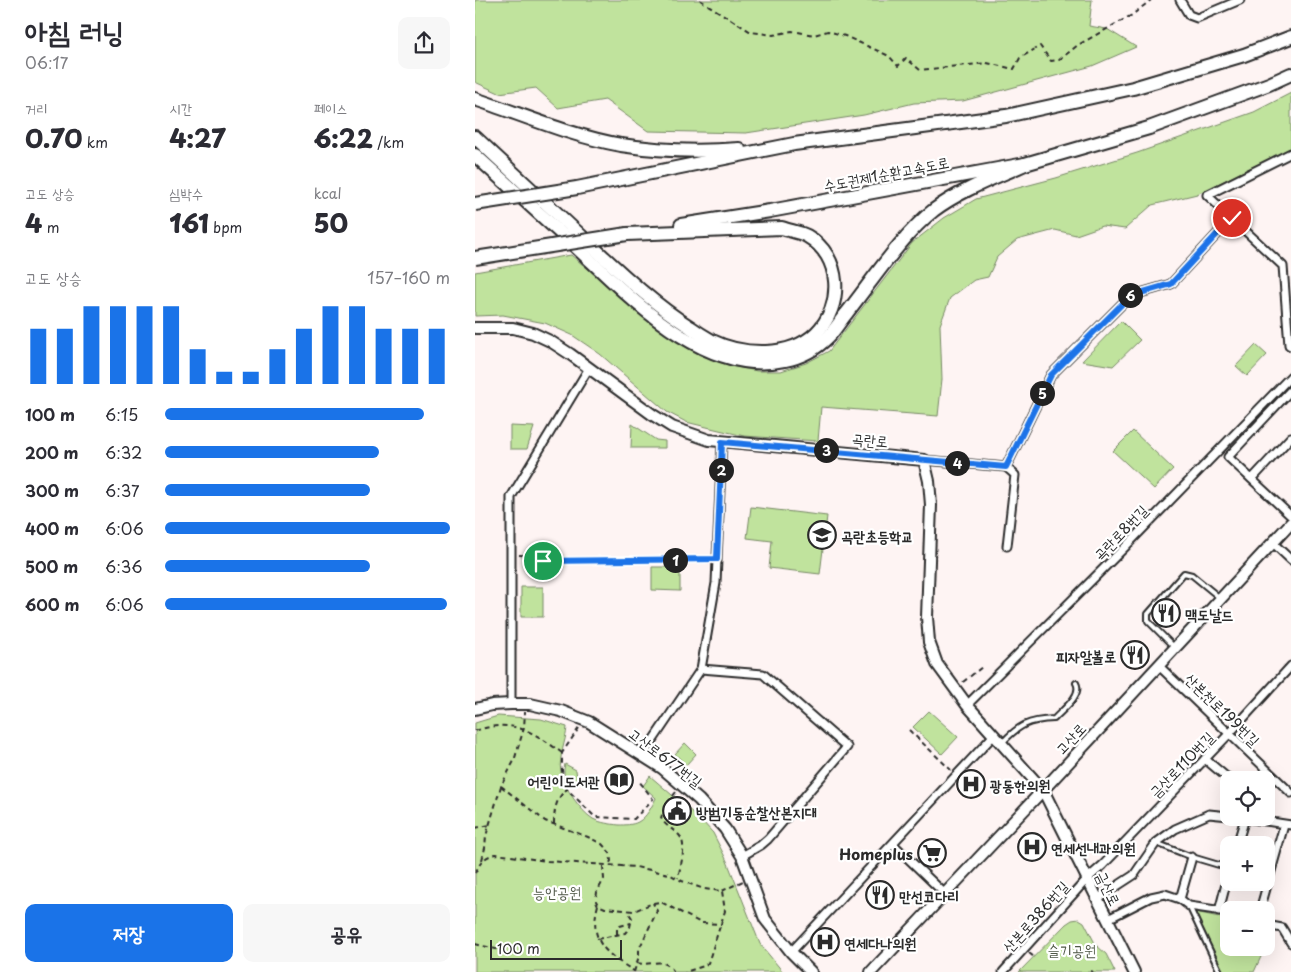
<!DOCTYPE html>
<html lang="ko">
<meta charset="utf-8">
<style>
:root{--surface:#fff;--page:#f7f7f7;--text:#2b2b33;--muted:#7c7c81;--accent:#1a73e8}
body{margin:0;font-family:"Playpen Sans","Poor Story",sans-serif;background:var(--page);color:var(--text);height:100vh;display:flex;flex-direction:column;font-size:19px;white-space:nowrap}
*{box-sizing:border-box;margin:0}
p{font-size:16px;color:var(--muted)}
.icon{flex:none;width:28px;height:28px;fill:none;stroke:currentColor;stroke-width:2;stroke-linecap:round;stroke-linejoin:round}
.map{position:relative;flex:1;overflow:hidden}
.side{display:flex;flex-direction:column;background:var(--surface);width:475px}
.side>*{flex:none}
.tools{position:absolute;left:745px;top:771px;display:grid;gap:10px}
.tools a{display:grid;place-items:center;width:55px;height:55px;border-radius:10px;background:var(--surface);box-shadow:0 5px 20px #0002;font-size:25px}
.scale{position:absolute;left:15px;bottom:12px;width:132px;box-sizing:border-box;padding-left:5px;border:2px solid #2b2b2b;border-top:0;font-size:14px;line-height:18px;white-space:nowrap;color:#2b2b2b;-webkit-text-stroke:4px #fff;paint-order:stroke}
.pin{position:absolute;display:grid;place-items:center;width:42px;height:42px;color:#fff;margin:-21px;border:2px solid #fff;border-radius:50%;box-shadow:0 1px 5px #0007}
.km{position:absolute;width:25px;height:25px;margin:-12px;border-radius:50%;background:#222;color:#fff;font-size:14px;line-height:25px;text-align:center}
.round{display:grid;place-items:center;flex:none;width:52px;height:52px;border-radius:10px;background:var(--page)}
.head{display:flex;align-items:center;justify-content:space-between;height:85px;padding:0 25px}
h1{font-size:28px;font-weight:800;line-height:38px}
.stats{display:grid;grid-template-columns:repeat(3,1fr);gap:8px;height:85px;padding:5px 25px}
.stats div{display:grid;align-content:center}
.stats b{font-size:25px;font-weight:800}
.stats small{font-size:14px;font-weight:400}
.stats p{font-size:14px}
.chart{height:140px;padding:10px 25px}
.chart p{display:flex;justify-content:space-between}
.chart svg{width:100%;height:90px;margin-top:5px;stroke:var(--accent);stroke-width:6}
.action{display:flex;gap:10px;margin-top:auto;padding:10px 25px}
.action a{flex:1;height:58px;border-radius:10px;background:var(--accent);color:#fff;font-size:20px;font-weight:800;line-height:58px;text-align:center}
.action a+a{background:var(--page);color:var(--text)}
ul{padding:0 25px;list-style:none;font-size:16px}
li{display:grid;grid-template-columns:80px 60px 1fr;align-items:center;height:38px}
li i{height:12px;border-radius:6px;background:var(--accent)}
main{display:flex;flex:1;min-height:0}
.map>svg:first-child{display:block}
.green{fill:#c0e39d;stroke:#768764}
.lines{fill:none;stroke-linecap:round;stroke-linejoin:round}
.lane-casing{stroke:#2b2b2b;stroke-width:8}
.street-casing{stroke:#2b2b2b;stroke-width:11}
.secondary-casing{stroke:#2b2b2b;stroke-width:14}
.highway-casing{stroke:#2b2b2b;stroke-width:16}
.path{stroke:#2b2b2b;stroke-width:2;stroke-dasharray:5 4;stroke-linecap:butt}
.lane{stroke:#fff;stroke-width:4}
.street{stroke:#fff;stroke-width:7}
.secondary{stroke:#fff;stroke-width:10}
.highway{stroke:#fff;stroke-width:12}
.highway-bridge-casing{stroke:#2b2b2b;stroke-width:16;stroke-linecap:butt}
.highway-bridge{stroke:#fff;stroke-width:12}
.route-casing{stroke:#fff;stroke-width:10}
.route{stroke:#1a73e8;stroke-width:6}
.labels{text-anchor:middle;dominant-baseline:central;stroke-width:4.5;stroke-linejoin:round;paint-order:stroke}
.street-label{font-size:15px;fill:#2b2b2b;stroke:#fff}
.poi-label{font-size:15px;font-weight:bold;fill:#2b2b2b;stroke:#fff;text-anchor:start}
.park-label{font-size:15px;fill:#505948;stroke:#fff}
</style>
<main>
<section class="side">
<div class="head"><div><h1>아침 러닝</h1><p>06:17</p></div><a class="round"><svg class="icon" aria-label="share" viewBox="0 0 24 24"><path d="M12 15V3M7 8l5-5 5 5M5 13v7h14v-7"/></svg></a></div>
<div class="stats">
<div><p>거리</p><b>0.70<small> km</small></b></div>
<div><p>시간</p><b>4:27</b></div>
<div><p>페이스</p><b>6:22<small> /km</small></b></div>
</div>
<div class="stats">
<div><p>고도 상승</p><b>4<small> m</small></b></div>
<div><p>심박수</p><b>161<small> bpm</small></b></div>
<div><p>kcal</p><b>50</b></div>
</div>
<div class="chart"><p><span>고도 상승</span>157–160 m</p>
<svg viewBox="0 0 160 44" preserveAspectRatio="none"><path d="M5 44V17M15 44V17M25 44V6M35 44V6M45 44V6M55 44V6M65 44V27M75 44V38M85 44V38M95 44V27M105 44V17M115 44V6M125 44V6M135 44V17M145 44V17M155 44V17"/></svg>
</div>
<ul>
<li><b>100 m</b>6:15<i style="width:91%"></i></li>
<li><b>200 m</b>6:32<i style="width:75%"></i></li>
<li><b>300 m</b>6:37<i style="width:72%"></i></li>
<li><b>400 m</b>6:06<i style="width:100%"></i></li>
<li><b>500 m</b>6:36<i style="width:72%"></i></li>
<li><b>600 m</b>6:06<i style="width:99%"></i></li>
</ul>
<div class="action"><a>저장</a><a>공유</a></div>
</section>
<div class="map">
<svg width="816" height="972" viewBox="0 0 816 972">
<rect width="100%" height="100%" fill="#fef4f3"/>
<filter id="ink" filterUnits="userSpaceOnUse"><feTurbulence type="fractalNoise" baseFrequency=".02" numOctaves="2"/><feDisplacementMap in="SourceGraphic" scale="10" xChannelSelector="R" yChannelSelector="G"/><feConvolveMatrix kernelMatrix="1 2 1 2 8 2 1 2 1" color-interpolation-filters="sRGB"/></filter>
<g filter="url(#ink)">
<!-- green -->
<g class="green">
<polygon points="0,0 617,0 614,26 632,29 661,47 617,66 488,101 439,103 389,115 271,133 173,131 130,100 83,108 61,88 24,93 0,82"/>
<polygon points="816,93 816,148 722,194 677,205 650,229 627,226 601,235 580,230 542,240 522,257 513,277 499,280 475,298 465,325 467,379 463,416 346,407 343,441 269,436 211,422 192,412 125,354 97,335 70,323 28,315 0,316 0,272 96,255 191,333 225,355 256,366 282,371 306,371 331,363 354,351 437,243 469,218 501,199 581,178 662,153 779,112"/>
<polygon points="646,321 665,340 638,366 607,361"/>
<polygon points="781,345 792,355 772,376 761,366"/>
<polygon points="157,424 181,440 190,441 190,448 156,448"/>
<polygon points="35,426 59,427 52,449 35,449"/>
<polygon points="658,431 698,469 679,489 638,451"/>
<polygon points="276,507 352,516 345,574 294,568 297,541 272,538"/>
<polygon points="177,567 205,567 205,591 177,590"/>
<polygon points="68,587 68,617 46,617 46,587"/>
<polygon points="454,711 483,737 467,754 438,727"/>
<path d="M23,716L66,719L92,727C91,742 83,757 86,772C89,787 105,811 118,819C126,823 135,824 144,825C150,825 157,825 163,822C172,817 177,806 181,798L168,786L175,776L226,820L238,833L252,861L285,944L308,972H0V723Z"/>
<polygon points="210,743 221,754 211,765 200,754"/>
<path d="M90,764L101,770L102,778L97,784L93,785C89,777 88,772 90,764Z"/>
<polygon points="720,912 754,919 754,948 790,948 779,972 749,972"/>
<polygon points="604,919 609,922 621,945 631,954 640,972 544,972 591,924 597,920"/>
</g>
<g class="lines">
<defs>
<g id="lane">
<polyline points="700,648 673,621 673,614 709,573 717,575 745,598"/>
<path d="M527,743C544,725 553,720 579,719C587,710 608,695 601,683"/>
<polyline points="681,843 717,857 754,868"/>
<polyline points="714,906 745,972"/>
</g>
<g id="street">
<polyline points="705,0 714,15 722,18 765,0"/>
<polyline points="816,153 732,195 808,266 814,345 816,346"/>
<polyline points="816,390 753,457 816,516"/>
<polyline points="449,460 531,467 576,375 655,296 696,284 757,218"/>
<polyline points="531,467 540,475 532,546"/>
<polyline points="777,479 816,437"/>
<polyline points="798,543 816,560"/>
<polyline points="684,666 816,793"/>
<polyline points="226,669 288,674 372,747 293,839 286,845 267,856"/>
<polyline points="36,704 36,497 114,368"/>
<polyline points="492,705 650,547 816,376"/>
<polyline points="168,755 226,669 241,583 247,442"/>
<polyline points="730,759 755,780"/>
<polyline points="771,818 816,825"/>
<polyline points="418,844 470,894"/>
<polyline points="762,845 770,818"/>
<polyline points="622,899 659,875 681,843 700,829 734,814 754,816"/>
<polyline points="705,899 717,857"/>
<polyline points="785,910 809,825"/>
<polyline points="744,911 754,872"/>
<polyline points="633,919 676,897 690,894 705,899 714,906 754,912"/>
<polyline points="791,925 807,928 816,943"/>
<polyline points="316,952 519,735"/>
<polyline points="528,972 612,879 628,865 754,734 816,666"/>
</g>
<g id="secondary">
<polyline points="0,328 38,328 58,333 75,341 95,354 178,415 197,427 234,440 449,460 454,481 456,505 452,617 454,642 462,664 492,705 568,790 659,972"/>
<polyline points="0,709 17,705 36,704 55,704 86,711 114,722 187,768 224,800 250,829 267,856 290,919 316,952 336,972"/>
<polyline points="396,972 568,790 816,523"/>
</g>
<g id="highway">
<path d="M0,99C48,115 96,136 146,145C185,151 225,152 264,149"/>
<path d="M0,137C40,174 79,211 119,248C149,276 180,305 215,327C222,332 230,337 237,341C268,356 315,358 341,333C369,306 367,256 332,236C325,232 315,231 307,228L152,234"/>
<path d="M0,155C33,185 67,216 100,246C154,296 229,378 310,360C326,357 341,349 353,337C360,330 365,321 371,314C397,281 427,235 459,210C486,190 519,178 550,164"/>
<polyline points="102,188 319,144 531,116 658,88 769,55 816,37"/>
<polyline points="206,225 295,211 550,164 674,128 794,84 816,74"/>
</g>
</defs>
<!-- lane casing -->
<use href="#lane" class="lane-casing"/>
<!-- street casing -->
<use href="#street" class="street-casing"/>
<!-- secondary casing -->
<use href="#secondary" class="secondary-casing"/>
<!-- highway casing -->
<use href="#highway" class="highway-casing"/>
<!-- path -->
<g class="path">
<polyline points="225,0 276,32 298,35 317,31 339,35 353,31 370,36 414,56 423,66 431,58 445,70 512,63 539,69 545,58 565,46 576,61 584,60 603,45 657,15 676,0"/>
<polyline points="44,555 58,556 68,561 235,559"/>
<polyline points="488,682 507,667"/>
<polyline points="104,728 87,753 87,771 92,789 120,817 159,819 178,799 164,781"/>
<polyline points="434,730 476,770"/>
<path d="M0,731C37,718 58,731 87,753"/>
<polyline points="26,786 70,821 113,837 127,844 135,853 136,861 133,866"/>
<path d="M201,792L190,806L186,818C191,827 197,828 204,835C213,845 205,866 203,878"/>
<path d="M79,824C79,810 81,798 92,789"/>
<polyline points="0,828 15,825"/>
<polyline points="7,860 10,848 11,836 26,786 39,761 49,728 50,712"/>
<polyline points="128,866 129,879 122,892 121,901 123,905 130,908 159,911 178,903 186,902 226,923 247,924"/>
<path d="M0,873C6,862 8,857 21,854L72,861L161,867L194,874L207,881L229,889L247,891L250,911L233,963L229,966L210,972"/>
<polyline points="247,891 268,881"/>
<path d="M123,905C113,941 131,954 159,971"/>
<polyline points="142,934 142,929 145,926 156,923"/>
<polyline points="122,939 150,933 155,927 157,918 153,912"/>
<polyline points="0,944 25,950"/>
<polyline points="554,953 559,957"/>
<path d="M162,963C176,967 188,955 199,972"/>
<polyline points="616,971 618,972"/>
<polyline points="159,972 164,956 164,949 182,911 178,903"/>
</g>
<!-- lane -->
<use href="#lane" class="lane"/>
<!-- street -->
<use href="#street" class="street"/>
<!-- secondary -->
<use href="#secondary" class="secondary"/>
<!-- highway -->
<use href="#highway" class="highway"/>
<defs>
<g id="highway-bridge">
<polyline points="0,204 102,188"/>
<polyline points="0,258 152,234"/>
</g>
</defs>
<!-- highway-bridge casing -->
<use href="#highway-bridge" class="highway-bridge-casing"/>
<!-- highway-bridge -->
<use href="#highway-bridge" class="highway-bridge"/>
</g>
</g>
<g class="lines" filter="url(#ink)">
<defs>
<polyline id="route" points="68,561 242,559 247,442 531,467 576,375 655,296 696,284 757,218"/>
</defs>
<!-- route casing -->
<use href="#route" class="route-casing"/>
<!-- route -->
<use href="#route" class="route"/>
</g>
<!-- icons -->
<defs>
<symbol id="school-ring" viewBox="-11 -11 22 22"><circle r="9.5" fill="#fff" stroke="#2b2b2b" stroke-width="1.5"/><path d="M0-5L7-2L0 1L-7-2ZM-4 1L0 2.5L4 1V4Q0 6-4 4Z" fill="#2b2b2b"/></symbol>
<symbol id="restaurant-ring" viewBox="-11 -11 22 22"><circle r="9.5" fill="#fff" stroke="#2b2b2b" stroke-width="1.5"/><path d="M-5-6h1v4h1v-4h1v4h1v-4h1v5L-1.5 .5V6h-2V.5L-5-1ZM5-6V6H3V1.5H1.5Q1.5-4 5-6Z" fill="#2b2b2b"/></symbol>
<symbol id="library-ring" viewBox="-11 -11 22 22"><circle r="9.5" fill="#fff" stroke="#2b2b2b" stroke-width="1.5"/><path d="M-6-4Q-3-5.5-.7-3.5V5Q-3 3-6 4ZM6-4Q3-5.5 .7-3.5V5Q3 3 6 4Z" fill="#2b2b2b"/></symbol>
<symbol id="hospital-ring" viewBox="-11 -11 22 22"><circle r="9.5" fill="#fff" stroke="#2b2b2b" stroke-width="1.5"/><path d="M-5-5h3v3.5h4V-5h3V5h-3V1.5h-4V5h-3Z" fill="#2b2b2b"/></symbol>
<symbol id="civic-ring" viewBox="-11 -11 22 22"><circle r="9.5" fill="#fff" stroke="#2b2b2b" stroke-width="1.5"/><path d="M-.6-6.5H3V-4.5H.6V-3L4-1V1h2V6H-6V1h2V-1L-.6-3ZM-1.2 2.5V6h2.4V2.5Z" fill="#2b2b2b"/></symbol>
<symbol id="supermarket-ring" viewBox="-11 -11 22 22"><circle r="9.5" fill="#fff" stroke="#2b2b2b" stroke-width="1.5"/><path d="M-6-5.5h2.5l.6 2H6L4.5 2H-2.5L-4.4-4H-6ZM-1.5 3.2a1.3 1.3 0 1 0 .1 0ZM3 3.2a1.3 1.3 0 1 0 .1 0Z" fill="#2b2b2b"/></symbol>
</defs>
<g fill-rule="evenodd">
<use href="#school-ring" x="331" y="519" width="32" height="32"/>
<use href="#restaurant-ring" x="675" y="597" width="32" height="32"/>
<use href="#restaurant-ring" x="644" y="639" width="32" height="32"/>
<use href="#library-ring" x="128" y="764" width="32" height="32"/>
<use href="#hospital-ring" x="480" y="768" width="32" height="32"/>
<use href="#civic-ring" x="186" y="795" width="32" height="32"/>
<use href="#hospital-ring" x="541" y="831" width="32" height="32"/>
<use href="#supermarket-ring" x="441" y="837" width="32" height="32"/>
<use href="#restaurant-ring" x="389" y="879" width="32" height="32"/>
<use href="#hospital-ring" x="334" y="926" width="32" height="32"/>
</g>
<g class="labels">
<!-- street labels -->
<g class="street-label">
<text transform="translate(411 173) rotate(-11)">수도권제1순환고속도로</text>
<text transform="translate(395 439) rotate(5)">곡란로</text>
<text transform="translate(645 532) rotate(-46)">곡란로8번길</text>
<text transform="translate(748 709) rotate(44)">산본천로199번길</text>
<text transform="translate(595 738) rotate(-47)">고산로</text>
<text transform="translate(191 757) rotate(37)">고산로677번길</text>
<text transform="translate(706 764) rotate(-46)">금산로110번길</text>
<text transform="translate(634 888) rotate(64)">금산로</text>
<text transform="translate(560 916) rotate(-48)">산본로386번길</text>
</g>
<!-- poi labels -->
<g class="poi-label">
<text x="366" y="535">곡란초등학교</text>
<text x="710" y="613">맥도날드</text>
<text x="641" y="655" text-anchor="end">피자알볼로</text>
<text x="125" y="780" text-anchor="end">어린이도서관</text>
<text x="515" y="784">광동한의원</text>
<text x="221" y="811">방범기동순찰산본지대</text>
<text x="576" y="847">연세선내과의원</text>
<text x="438" y="853" text-anchor="end">Homeplus</text>
<text x="424" y="895">만선코다리</text>
<text x="369" y="942">연세다나의원</text>
</g>
<!-- park labels -->
<g class="park-label">
<text x="82" y="891">능안공원</text>
<text x="597" y="949">슬기공원</text>
</g>
</g>
</svg>
<div class="tools">
<a><svg class="icon" aria-label="locate" viewBox="0 0 24 24"><circle cx="12" cy="12" r="6"/><path d="M12 2v4M12 18v4M2 12h4M18 12h4"/></svg></a>
<a>+</a>
<a>−</a>
</div>
<div class="scale">100 m</div>
<div class="pin" style="left:68px;top:561px;background:#1e9e55"><svg class="icon" aria-label="arrive" viewBox="0 0 24 24"><path d="M6 21V4h12l-3 4 3 4H6"/></svg></div>
<div class="pin" style="left:757px;top:218px;background:#d93025"><svg class="icon" aria-label="check" viewBox="0 0 24 24"><path d="M5 12l5 5 9-10"/></svg></div>
<b class="km" style="left:200px;top:560px">1</b>
<b class="km" style="left:246px;top:470px">2</b>
<b class="km" style="left:351px;top:450px">3</b>
<b class="km" style="left:482px;top:463px">4</b>
<b class="km" style="left:567px;top:393px">5</b>
<b class="km" style="left:655px;top:295px">6</b>
</div>
</main>
